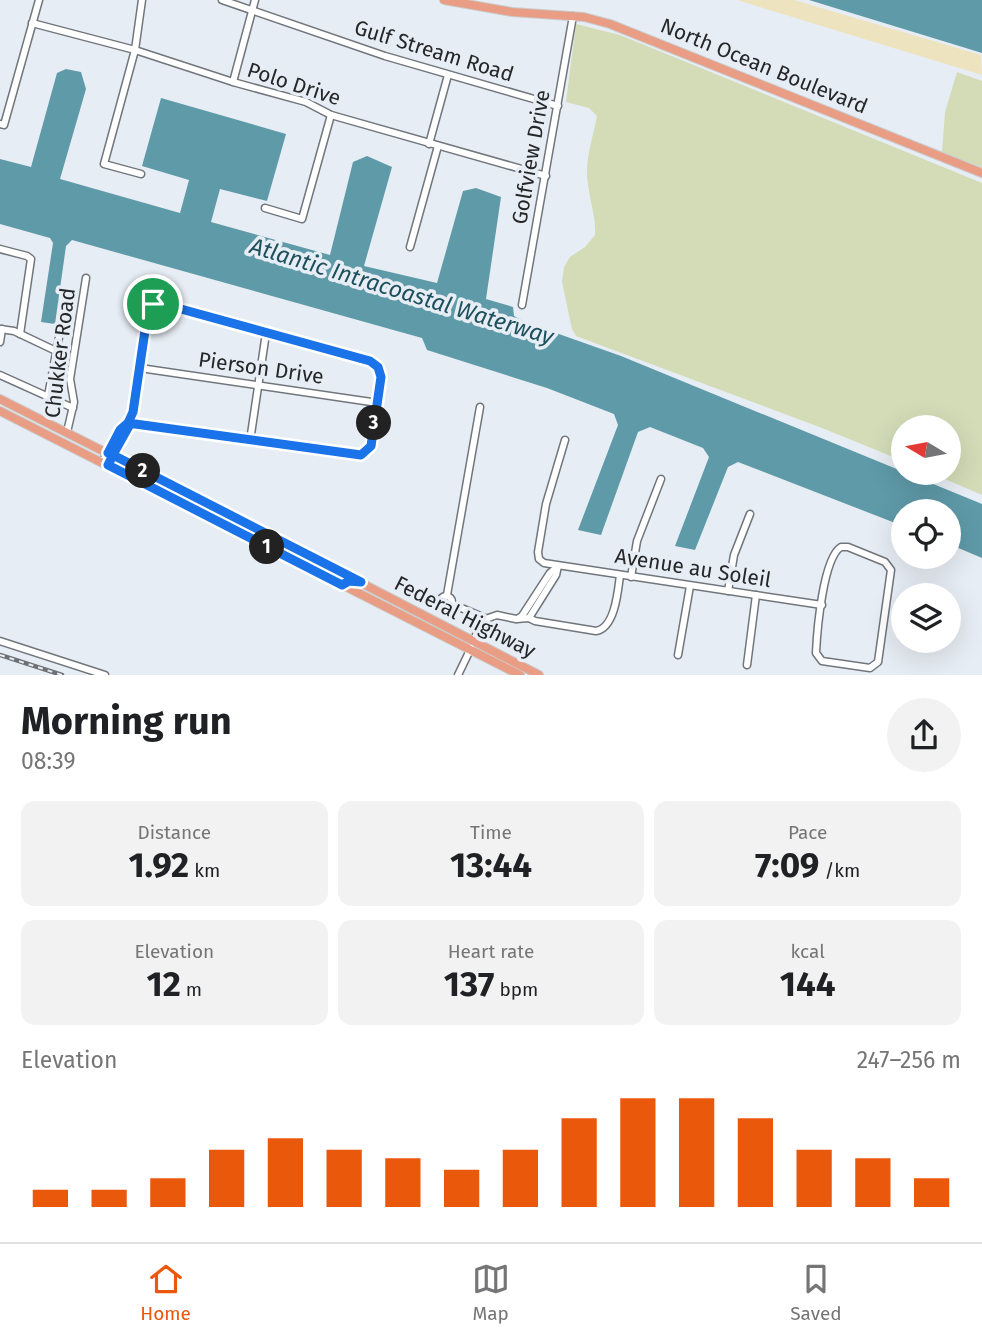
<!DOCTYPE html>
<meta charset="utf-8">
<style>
:root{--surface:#fff;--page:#f2f2f2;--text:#202124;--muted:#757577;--line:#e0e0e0;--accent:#ea580c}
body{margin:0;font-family:"Fira Sans",sans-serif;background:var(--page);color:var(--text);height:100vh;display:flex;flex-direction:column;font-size:26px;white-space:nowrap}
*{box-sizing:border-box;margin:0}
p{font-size:23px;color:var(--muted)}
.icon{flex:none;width:38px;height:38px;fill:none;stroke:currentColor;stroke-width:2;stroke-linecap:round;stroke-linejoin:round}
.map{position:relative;height:675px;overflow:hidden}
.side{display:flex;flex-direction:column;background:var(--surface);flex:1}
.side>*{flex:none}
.needle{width:46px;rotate:280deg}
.controls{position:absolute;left:891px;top:415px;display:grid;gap:14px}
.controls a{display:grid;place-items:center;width:70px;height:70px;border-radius:50%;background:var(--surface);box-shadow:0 7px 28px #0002;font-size:35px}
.pin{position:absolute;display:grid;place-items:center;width:60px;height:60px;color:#fff;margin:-30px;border:4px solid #fff;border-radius:50%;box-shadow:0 2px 7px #0007}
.km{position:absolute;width:35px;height:35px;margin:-18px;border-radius:50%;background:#222;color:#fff;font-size:19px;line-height:35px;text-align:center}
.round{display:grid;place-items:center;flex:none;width:74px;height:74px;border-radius:37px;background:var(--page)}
.head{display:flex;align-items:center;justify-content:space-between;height:119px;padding:0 21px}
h1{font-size:38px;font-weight:700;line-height:52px}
.stats{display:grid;grid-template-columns:repeat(3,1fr);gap:10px;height:119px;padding:7px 21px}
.stats div{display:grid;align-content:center;border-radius:14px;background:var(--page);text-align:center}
.stats b{font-size:35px;font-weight:700}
.stats small{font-size:19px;font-weight:400}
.stats p{font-size:19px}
.chart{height:196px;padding:14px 21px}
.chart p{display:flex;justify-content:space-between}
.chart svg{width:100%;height:126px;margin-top:7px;stroke:var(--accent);stroke-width:6}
.menu{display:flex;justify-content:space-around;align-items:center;height:98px;border-top:2px solid var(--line);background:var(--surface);font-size:19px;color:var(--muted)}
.menu a{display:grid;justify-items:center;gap:4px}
.menu .on{color:var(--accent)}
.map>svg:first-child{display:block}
.green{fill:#d3dcb7}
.sand{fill:#ede3be}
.water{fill:#5f9aa8}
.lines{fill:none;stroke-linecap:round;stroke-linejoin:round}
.minor-casing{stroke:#71767c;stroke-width:9}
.major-casing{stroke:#cacbcb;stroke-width:10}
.minor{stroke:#fff;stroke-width:6}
.major{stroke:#e99d85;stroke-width:8}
.rail-casing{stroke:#6d7175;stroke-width:4.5}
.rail{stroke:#e7edf4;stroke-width:2;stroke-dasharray:5;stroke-linecap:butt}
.route-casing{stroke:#fff;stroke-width:14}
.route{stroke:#1a73e8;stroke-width:9}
.labels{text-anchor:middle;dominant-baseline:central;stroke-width:7;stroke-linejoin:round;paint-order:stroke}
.street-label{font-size:21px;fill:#242628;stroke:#e7edf4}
.water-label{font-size:23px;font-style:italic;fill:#1d505c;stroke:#e7edf4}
</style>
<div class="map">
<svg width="982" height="675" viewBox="0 0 982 675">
<rect width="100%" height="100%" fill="#e7edf4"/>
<!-- green -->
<g class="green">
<path d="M576,24L620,35L982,183V495L931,473L948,472V427H903V461L822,428L576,336L572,329L562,282L564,267L570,257L585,247L595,235C596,216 590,202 588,184C584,163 593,137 597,116L589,108L566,102Z"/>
<polygon points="957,72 982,81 982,168 942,152 945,112"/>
</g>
<!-- sand -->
<polygon class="sand" points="737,0 794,0 981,55 982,75"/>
<!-- water -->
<g class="water">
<polygon points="809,0 982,0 982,53"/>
<polygon points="66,69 81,72 86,89 60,179 180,213 189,180 142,166 161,98 286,134 267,201 220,189 211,222 330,255 353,162 367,156 392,167 364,266 437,283 463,191 476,188 501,197 486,299 513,307 514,316 525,322 621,356 982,504 982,558 949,544 948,511 903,511 903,526 738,462 728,467 695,550 675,546 709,457 703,448 650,427 638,432 601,535 578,530 618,425 614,414 547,388 427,350 422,338 72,240 66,246 55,324 41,322 53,243 50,238 0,224 0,159 31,167 57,73"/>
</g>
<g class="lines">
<defs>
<g id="minor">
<polyline points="222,0 385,56 558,106"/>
<polyline points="32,23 135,50 233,82 306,102 331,115 546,176"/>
<polyline points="233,82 255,0"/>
<polyline points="0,124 4,125 39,0"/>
<polyline points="429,144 448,75"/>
<polyline points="141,174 104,164 135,50 142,0"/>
<polyline points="265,208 302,219 331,115"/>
<polyline points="410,247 438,146"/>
<polyline points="0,249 27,256 31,259 20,334"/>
<polyline points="522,305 573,16"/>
<polyline points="0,329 14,331 56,351"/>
<polyline points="0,342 2,329"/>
<polyline points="140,368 378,403"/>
<polyline points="0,375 73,408"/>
<polyline points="48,396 60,332"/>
<polyline points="67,432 74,402 70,379 86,278"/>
<polyline points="565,440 546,504 538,552 539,559 544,563 822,605"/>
<polyline points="250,441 266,333"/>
<polyline points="102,462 120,430 128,423"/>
<polyline points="108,465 129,426 128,423 133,413 148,310 153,304 159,303 370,361 376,364 381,374 371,446 364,454 357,456 128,423"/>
<path d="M841,547H848L885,562L891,570L878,662L870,668L822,661L816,653C817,631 823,558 841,547Z"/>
<polyline points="631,577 637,541 661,479"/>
<polyline points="728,591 734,555 750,514"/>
<polyline points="447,595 480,407"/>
<circle cx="446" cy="602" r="6"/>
<polyline points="452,604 487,619"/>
<path d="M529,618L535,621L596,631C615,628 618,591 620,575"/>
<polyline points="517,619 522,616 550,573 557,567"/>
<polyline points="476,639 487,619"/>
<polyline points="0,641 105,675"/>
<polyline points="474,642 480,621 497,615 516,619 529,618 556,575 558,566"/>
<polyline points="678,655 690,586"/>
<polyline points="747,665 756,595"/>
<polyline points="458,675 471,648"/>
</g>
<g id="major">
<polyline points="444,0 512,12 584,17 610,24 982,173"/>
<polyline points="0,399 259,530 539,675"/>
<polyline points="0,411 520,675"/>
</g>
</defs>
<!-- minor casing -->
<use href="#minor" class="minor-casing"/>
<!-- major casing -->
<use href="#major" class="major-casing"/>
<!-- minor -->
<use href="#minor" class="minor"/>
<!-- major -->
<use href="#major" class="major"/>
<defs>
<polyline id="rail" points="0,655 62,675"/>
</defs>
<!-- rail casing -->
<use href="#rail" class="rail-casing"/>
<!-- rail -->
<use href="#rail" class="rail"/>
</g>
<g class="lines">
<defs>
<path id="route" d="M153,304L148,310L133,412L128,423L129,426L115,451L108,465L342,585L349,581L361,582C278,540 196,497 113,455L108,453L120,430L128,423L361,455L371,446L381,377L378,367L370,361L159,303L153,304"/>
</defs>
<!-- route casing -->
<use href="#route" class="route-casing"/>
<!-- route -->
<use href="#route" class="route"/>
</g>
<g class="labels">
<!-- street labels -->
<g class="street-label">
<text transform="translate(434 51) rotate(17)">Gulf Stream Road</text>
<text transform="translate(764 66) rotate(22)">North Ocean Boulevard</text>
<text transform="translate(294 84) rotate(18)">Polo Drive</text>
<text transform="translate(531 157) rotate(-80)">Golfview Drive</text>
<text transform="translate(60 353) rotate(-83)">Chukker Road</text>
<text transform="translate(261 368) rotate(8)">Pierson Drive</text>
<text transform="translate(693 568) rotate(9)">Avenue au Soleil</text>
<text transform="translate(465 617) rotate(27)">Federal Highway</text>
</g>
<!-- water labels -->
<g class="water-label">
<text transform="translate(402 291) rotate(17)">Atlantic Intracoastal Waterway</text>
</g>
</g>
</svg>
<div class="controls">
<a><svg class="needle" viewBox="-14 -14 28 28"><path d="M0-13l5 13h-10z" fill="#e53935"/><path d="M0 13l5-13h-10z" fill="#757577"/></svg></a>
<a><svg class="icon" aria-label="locate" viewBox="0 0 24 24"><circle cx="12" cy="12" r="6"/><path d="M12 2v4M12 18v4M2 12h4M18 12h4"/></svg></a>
<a><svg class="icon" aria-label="layers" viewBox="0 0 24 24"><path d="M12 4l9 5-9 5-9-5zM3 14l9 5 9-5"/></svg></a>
</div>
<div class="pin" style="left:153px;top:304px;background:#1e9e55"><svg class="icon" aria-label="arrive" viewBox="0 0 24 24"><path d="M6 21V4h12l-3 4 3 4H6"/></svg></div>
<b class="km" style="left:267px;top:547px">1</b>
<b class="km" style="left:143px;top:471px">2</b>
<b class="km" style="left:374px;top:423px">3</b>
</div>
<section class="side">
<div class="head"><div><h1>Morning run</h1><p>08:39</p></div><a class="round"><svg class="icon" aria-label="share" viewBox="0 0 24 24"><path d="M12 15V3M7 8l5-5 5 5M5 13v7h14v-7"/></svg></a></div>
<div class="stats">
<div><p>Distance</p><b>1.92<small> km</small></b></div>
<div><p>Time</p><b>13:44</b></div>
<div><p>Pace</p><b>7:09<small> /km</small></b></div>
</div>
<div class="stats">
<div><p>Elevation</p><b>12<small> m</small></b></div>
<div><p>Heart rate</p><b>137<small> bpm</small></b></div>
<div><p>kcal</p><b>144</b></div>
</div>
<div class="chart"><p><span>Elevation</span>247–256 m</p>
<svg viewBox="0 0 160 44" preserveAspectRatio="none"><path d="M5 44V38M15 44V38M25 44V34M35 44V24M45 44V20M55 44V24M65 44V27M75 44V31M85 44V24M95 44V13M105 44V6M115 44V6M125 44V13M135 44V24M145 44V27M155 44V34"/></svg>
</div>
</section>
<nav class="menu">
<a class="on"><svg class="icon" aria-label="home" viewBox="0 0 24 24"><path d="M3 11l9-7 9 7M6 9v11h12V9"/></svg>Home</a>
<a><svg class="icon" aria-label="map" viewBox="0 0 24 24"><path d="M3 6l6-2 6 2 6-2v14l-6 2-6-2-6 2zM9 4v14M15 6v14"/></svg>Map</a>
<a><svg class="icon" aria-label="saved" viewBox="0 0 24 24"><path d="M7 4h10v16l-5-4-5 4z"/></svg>Saved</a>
</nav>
